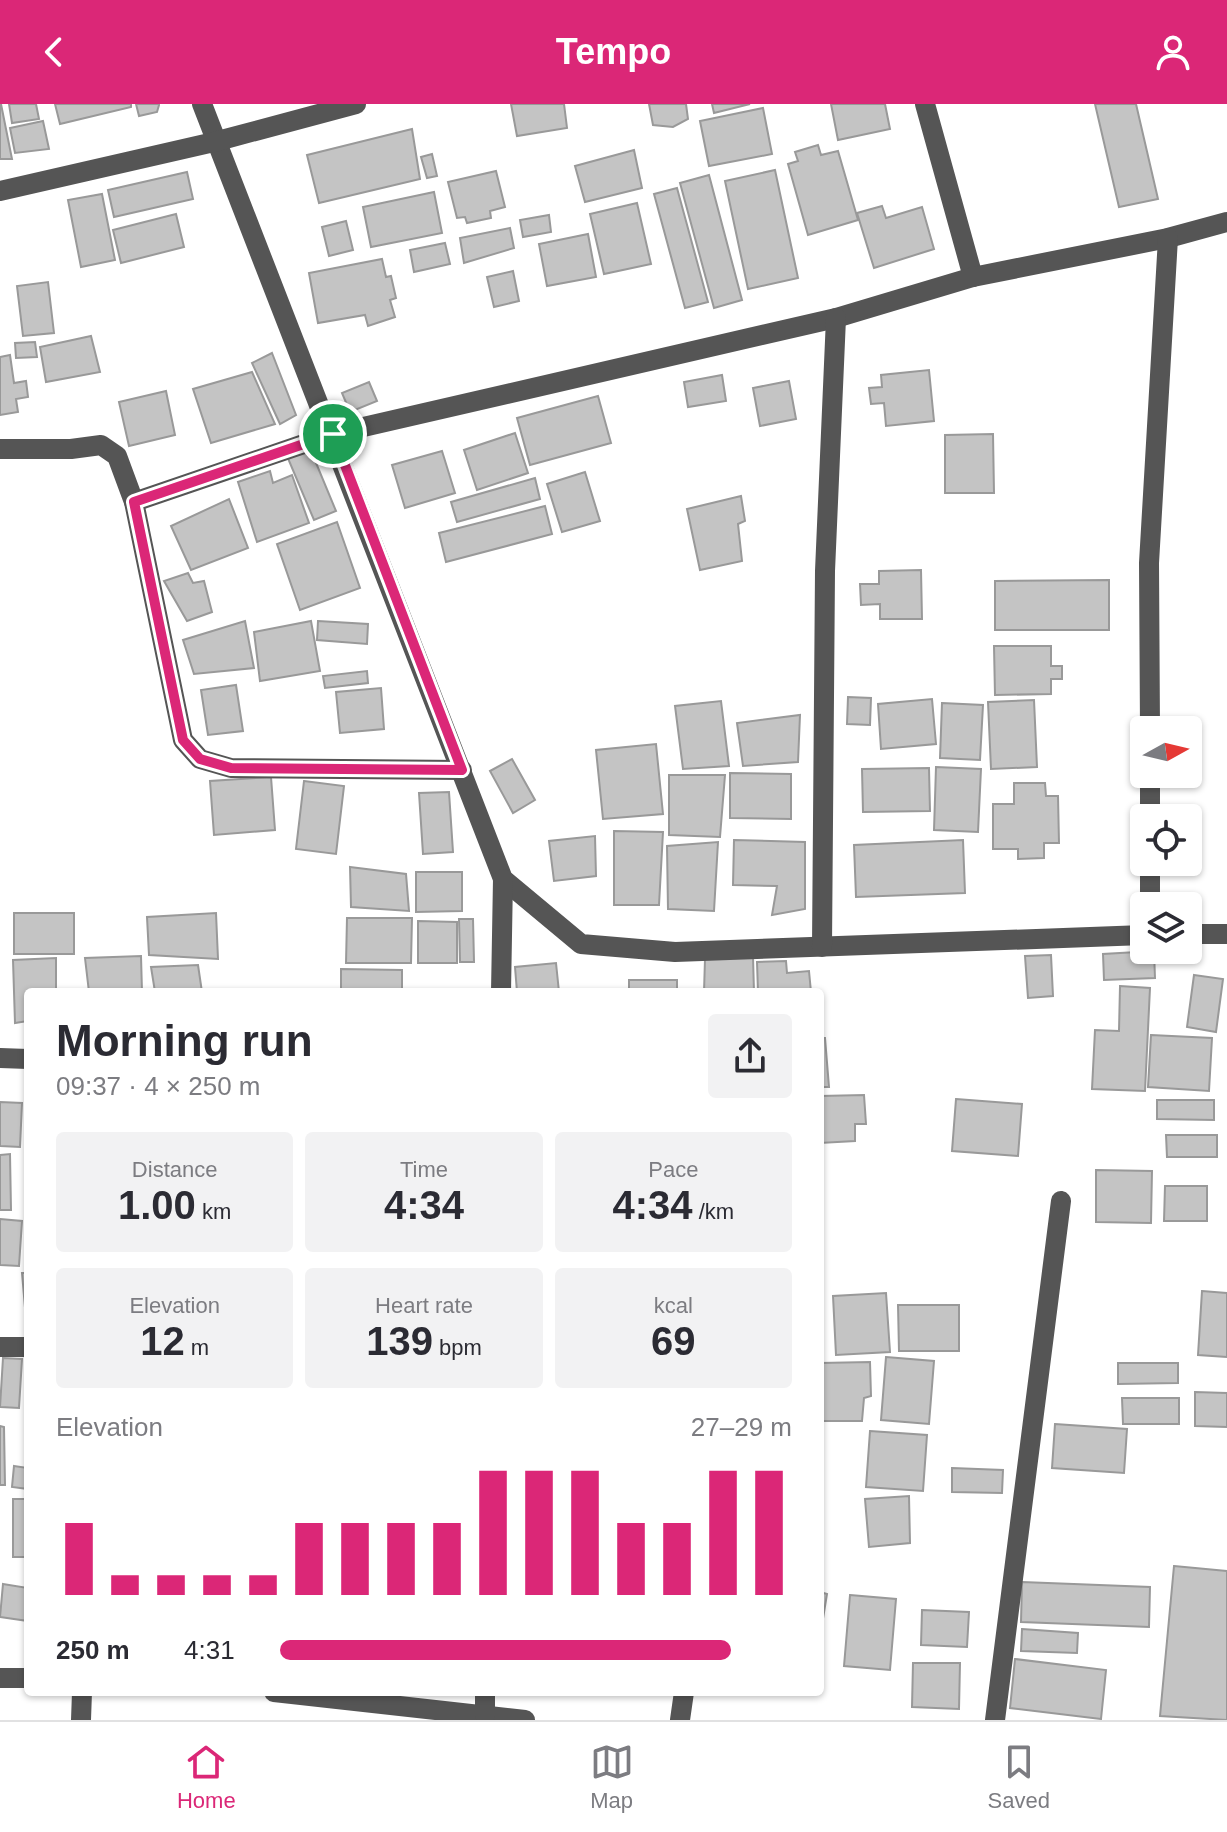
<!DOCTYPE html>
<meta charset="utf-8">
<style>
:root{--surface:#fff;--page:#f2f2f3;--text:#2b2b33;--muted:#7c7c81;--line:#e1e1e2;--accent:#db2777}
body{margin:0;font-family:Arial,sans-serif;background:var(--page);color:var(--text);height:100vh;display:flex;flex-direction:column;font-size:30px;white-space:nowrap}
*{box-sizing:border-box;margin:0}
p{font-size:26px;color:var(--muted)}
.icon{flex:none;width:44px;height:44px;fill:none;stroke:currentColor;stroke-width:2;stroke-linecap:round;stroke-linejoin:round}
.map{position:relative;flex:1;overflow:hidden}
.sheet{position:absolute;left:24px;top:884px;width:800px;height:708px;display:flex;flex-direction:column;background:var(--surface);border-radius:8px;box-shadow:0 2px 6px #0004}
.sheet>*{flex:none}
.needle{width:52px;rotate:82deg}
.tools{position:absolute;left:1130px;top:612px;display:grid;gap:16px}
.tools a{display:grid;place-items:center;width:72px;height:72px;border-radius:8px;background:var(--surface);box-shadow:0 2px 6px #0004;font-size:40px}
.pin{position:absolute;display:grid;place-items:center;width:68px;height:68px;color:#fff;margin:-34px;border:4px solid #fff;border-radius:50%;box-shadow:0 2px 8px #0007}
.round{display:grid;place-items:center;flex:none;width:84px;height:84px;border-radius:8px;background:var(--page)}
.overview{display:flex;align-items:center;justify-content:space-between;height:136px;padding:0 32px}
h1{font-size:44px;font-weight:700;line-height:60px}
.metrics{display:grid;grid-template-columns:repeat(3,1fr);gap:12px;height:136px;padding:8px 32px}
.metrics div{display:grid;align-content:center;border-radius:8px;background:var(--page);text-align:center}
.metrics b{font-size:40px;font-weight:700}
.metrics small{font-size:22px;font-weight:400}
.metrics p{font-size:22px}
.chart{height:224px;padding:16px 32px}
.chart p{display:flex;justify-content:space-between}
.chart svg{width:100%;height:144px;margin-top:8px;stroke:var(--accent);stroke-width:6}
ul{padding:0 32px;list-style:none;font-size:26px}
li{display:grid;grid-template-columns:128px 96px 1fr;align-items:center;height:60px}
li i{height:20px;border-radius:10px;background:var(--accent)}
header{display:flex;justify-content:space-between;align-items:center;height:104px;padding:0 32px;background:var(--accent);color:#fff;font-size:36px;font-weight:700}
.menu{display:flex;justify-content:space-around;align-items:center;height:112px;border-top:2px solid var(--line);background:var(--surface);font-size:22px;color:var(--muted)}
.menu a{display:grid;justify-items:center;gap:4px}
.menu .selected{color:var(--accent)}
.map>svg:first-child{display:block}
.building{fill:#c4c4c4;stroke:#999;stroke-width:2}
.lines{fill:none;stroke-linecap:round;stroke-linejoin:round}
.minor{stroke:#555;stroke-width:20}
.route-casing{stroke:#fff;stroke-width:16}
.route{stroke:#db2777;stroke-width:10}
</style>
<header><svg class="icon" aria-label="back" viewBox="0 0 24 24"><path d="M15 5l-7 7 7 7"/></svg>Tempo<svg class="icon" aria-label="person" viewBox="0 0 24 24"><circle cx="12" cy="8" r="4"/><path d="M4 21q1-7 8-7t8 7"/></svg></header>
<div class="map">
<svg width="1227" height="1616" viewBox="0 0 1227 1616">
<rect width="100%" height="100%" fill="#fff"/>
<!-- building -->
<g class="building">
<polygon points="0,0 1,0 12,55 0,55"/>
<polygon points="9,0 36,0 39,15 12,19"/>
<polygon points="55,0 131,0 131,3 60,20"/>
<polygon points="136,0 159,0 159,1 157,8 139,12"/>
<polygon points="511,0 564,0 567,24 517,32"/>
<polygon points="649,0 686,0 688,15 673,23 653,21"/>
<polygon points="712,0 750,0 714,9"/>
<polygon points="831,0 885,0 890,25 838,36"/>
<polygon points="1095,0 1136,0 1158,95 1119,103"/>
<polygon points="763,4 772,50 709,62 700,17"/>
<polygon points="43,17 49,45 15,49 10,24"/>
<polygon points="412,25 420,75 319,99 307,51"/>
<polygon points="818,41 821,51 838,47 858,116 808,131 788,60 798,57 795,48"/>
<polygon points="634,46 642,84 585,98 575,62"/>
<polygon points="432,50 437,72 427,74 421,53"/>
<polygon points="775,66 798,174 748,185 725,77"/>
<polygon points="496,67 505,103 490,107 491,114 467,119 465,113 457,114 448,78"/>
<polygon points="187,68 193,95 114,113 108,86"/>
<polygon points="709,71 742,196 714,204 680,79"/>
<polygon points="677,84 708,198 685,204 654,90"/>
<polygon points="434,88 442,129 371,143 363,103"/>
<polygon points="102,90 115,156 81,163 68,96"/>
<polygon points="637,99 651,160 604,170 590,110"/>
<polygon points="882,102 886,114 922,103 934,145 874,164 857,109"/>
<polygon points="176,110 184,143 121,159 113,126"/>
<polygon points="549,111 551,128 523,133 520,116"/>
<polygon points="346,117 353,146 329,152 322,123"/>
<polygon points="510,124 514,144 464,159 460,134"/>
<polygon points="588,130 596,173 547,182 539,140"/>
<polygon points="445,139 450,160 414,168 410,146"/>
<polygon points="382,155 386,173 391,172 396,194 390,196 395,213 368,222 365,211 318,219 309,169"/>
<polygon points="513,167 519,197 494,203 487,173"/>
<polygon points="48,178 54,229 23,232 17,182"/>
<polygon points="91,232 100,268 46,278 40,243"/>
<polygon points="35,238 37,253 16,254 15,239"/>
<polygon points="272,249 296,311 280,320 252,259"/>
<polygon points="10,251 14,279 26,277 28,293 16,295 18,308 0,311 0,253"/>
<polygon points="929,266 934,317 886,322 884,299 871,300 869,284 882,283 881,271"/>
<polygon points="252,268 275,320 211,339 193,285"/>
<polygon points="722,271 726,297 688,303 684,278"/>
<polygon points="789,277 796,315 760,322 753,284"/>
<polygon points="369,278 377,297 350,308 342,289"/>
<polygon points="166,287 175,331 129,342 119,298"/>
<polygon points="598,292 611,339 530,361 517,314"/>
<polygon points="515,329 528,369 477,386 464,346"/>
<polygon points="993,330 994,389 945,389 945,331"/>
<polygon points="309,342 336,407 314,416 287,352"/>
<polygon points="442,347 455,389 405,404 392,361"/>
<polygon points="270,367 273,379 292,371 309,419 257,438 238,378"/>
<polygon points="585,368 600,417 562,428 547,380"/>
<polygon points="535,374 540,395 457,418 451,398"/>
<polygon points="741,392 745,417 738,420 742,457 700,466 687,405"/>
<polygon points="229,395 248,444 191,466 171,422"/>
<polygon points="545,402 552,430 446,458 439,429"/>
<polygon points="337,418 360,484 300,506 277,440"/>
<polygon points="921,466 922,515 880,515 880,500 861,501 860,480 879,480 879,467"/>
<polygon points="188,469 193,479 204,477 212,508 187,517 164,477"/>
<polygon points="1109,476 1109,526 995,526 995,477"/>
<polygon points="245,517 254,564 194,570 183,536"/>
<polygon points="311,517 320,567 260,577 254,528"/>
<polygon points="318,517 368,520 367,540 317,536"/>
<polygon points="994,542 1051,542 1051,562 1062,562 1062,575 1051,575 1051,590 995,591"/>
<polygon points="367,567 368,579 325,584 323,572"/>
<polygon points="236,581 243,627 208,631 201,586"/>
<polygon points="381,584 384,625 340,629 336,588"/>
<polygon points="848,593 871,594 870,621 847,620"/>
<polygon points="932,595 936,640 881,645 878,600"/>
<polygon points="1034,596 1037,663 991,665 988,598"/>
<polygon points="721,597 729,662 683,665 675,602"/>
<polygon points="942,599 983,601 980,656 940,654"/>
<polygon points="800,611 798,658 743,662 737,619"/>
<polygon points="656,640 663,710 603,715 596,646"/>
<polygon points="512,655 535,696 513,709 490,667"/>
<polygon points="936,663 981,665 978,728 934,726"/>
<polygon points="929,664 930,707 863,708 862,665"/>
<polygon points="730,669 791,670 791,715 730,714"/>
<polygon points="669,671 725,671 720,733 669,731"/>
<polygon points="271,673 275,726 214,731 210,677"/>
<polygon points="304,677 344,682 336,750 296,745"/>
<polygon points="1014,679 1045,679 1046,692 1058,692 1059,739 1044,739 1044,754 1018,755 1018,745 993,745 993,700 1014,700"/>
<polygon points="449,688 453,748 423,750 419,689"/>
<polygon points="614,727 663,728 659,801 614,801"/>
<polygon points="595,732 596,772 554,777 549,737"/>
<polygon points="734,736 805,738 805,805 772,811 777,782 733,781"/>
<polygon points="963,736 965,789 856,793 854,741"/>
<polygon points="718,738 714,807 668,805 667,742"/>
<polygon points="350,763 406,770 409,807 351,803"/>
<polygon points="416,768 462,768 462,807 416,808"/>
<rect x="14" y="809" width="60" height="41"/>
<polygon points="216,809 218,855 149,851 147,813"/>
<polygon points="347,814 412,814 411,859 346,859"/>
<polygon points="459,815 473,815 474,858 460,858"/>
<polygon points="418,817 457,818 457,859 418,859"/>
<polygon points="1154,847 1155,874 1104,876 1103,850"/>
<polygon points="1051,851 1053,892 1028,894 1025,852"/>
<polygon points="141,852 142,888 89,888 85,854"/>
<polygon points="753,853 754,888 704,888 705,855"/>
<polygon points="56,854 56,888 28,888 28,917 15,919 13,856"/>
<polygon points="786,857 787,869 809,867 811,888 758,888 757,858"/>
<polygon points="556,859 559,888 517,888 515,863"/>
<polygon points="198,861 202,888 155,888 151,863"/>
<polygon points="341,865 402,866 402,888 341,888"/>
<polygon points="1194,871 1223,875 1216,928 1187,923"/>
<rect x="629" y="876" width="48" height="12"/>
<polygon points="1120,882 1150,884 1145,987 1092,985 1095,926 1119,927"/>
<polygon points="1151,931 1212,934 1209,987 1148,983"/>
<polygon points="820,934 825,934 829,983 820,983"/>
<polygon points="864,991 866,1020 855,1020 855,1037 820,1039 820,992"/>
<polygon points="956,995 1022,1000 1018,1052 952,1047"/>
<polygon points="1157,996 1214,996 1214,1016 1157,1015"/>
<polygon points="0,998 22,999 20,1043 0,1042"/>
<polygon points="1166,1031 1217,1031 1217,1053 1167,1053"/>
<polygon points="10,1050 11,1106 0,1106 0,1051"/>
<polygon points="1096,1066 1152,1067 1151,1119 1096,1118"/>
<polygon points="1165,1082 1207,1082 1207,1117 1164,1117"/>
<polygon points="0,1115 22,1117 19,1162 0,1161"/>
<polygon points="22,1169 28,1169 28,1215 26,1215"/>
<polygon points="1202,1187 1227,1189 1227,1253 1198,1251"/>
<polygon points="886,1189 890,1248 836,1251 833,1192"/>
<polygon points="898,1201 959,1201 959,1247 899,1247"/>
<polygon points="886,1253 934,1257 929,1320 881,1316"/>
<polygon points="3,1254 22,1255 19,1304 0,1303"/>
<polygon points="870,1258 871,1292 864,1294 862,1317 820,1317 820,1259"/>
<polygon points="1118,1259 1178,1259 1178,1279 1118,1280"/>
<polygon points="1195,1288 1227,1289 1227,1323 1195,1322"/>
<polygon points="1122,1294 1179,1294 1179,1320 1123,1320"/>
<polygon points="1055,1320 1127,1325 1124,1369 1052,1364"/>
<polygon points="0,1322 4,1323 5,1381 0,1381"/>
<polygon points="870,1327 927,1331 923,1387 866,1383"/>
<polygon points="14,1362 28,1364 28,1385 12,1383"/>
<polygon points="952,1364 1003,1366 1002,1389 952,1388"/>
<polygon points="909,1392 910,1439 869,1443 865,1395"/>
<rect x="13" y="1395" width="15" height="58"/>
<polygon points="1174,1462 1227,1467 1227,1616 1160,1612"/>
<polygon points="1022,1478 1150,1483 1149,1523 1021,1518"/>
<polygon points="3,1480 28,1484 28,1517 0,1513"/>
<polygon points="820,1488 827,1490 820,1533"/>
<polygon points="850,1491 896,1495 890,1566 844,1562"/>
<polygon points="922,1506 969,1508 967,1543 921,1541"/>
<polygon points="1022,1525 1078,1529 1077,1549 1021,1547"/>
<polygon points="1015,1555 1106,1566 1101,1615 1010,1604"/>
<polygon points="913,1559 960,1559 959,1605 912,1603"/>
</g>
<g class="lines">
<!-- minor -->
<g class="minor">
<polyline points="202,0 503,775 581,840 675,848 1144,831"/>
<polyline points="925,0 973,173"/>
<polyline points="0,87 214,38 356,0"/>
<polyline points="0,345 71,345 101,341 117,352 134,398 183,636 200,655 231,664 462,666"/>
<polyline points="134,398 333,330 836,214 973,173 1168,134 1227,118"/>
<polyline points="1150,626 1149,459 1168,134"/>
<polyline points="1150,670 1150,714"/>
<polyline points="1150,758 1150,802"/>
<polyline points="1188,830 1227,830"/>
<polyline points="822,843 825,467 836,214"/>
<polyline points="501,888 503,775"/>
<polyline points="0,954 28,955"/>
<polyline points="0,1243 28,1243"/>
<polyline points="0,1574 28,1574"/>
<polyline points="274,1588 525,1616"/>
<polyline points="485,1611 485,1588"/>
<polyline points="81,1616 82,1588"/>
<polyline points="680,1616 684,1588"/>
<polyline points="995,1616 1061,1097"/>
</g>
</g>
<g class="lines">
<defs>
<polygon id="route" points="333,330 462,666 231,664 200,655 183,636 134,398"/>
</defs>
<!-- route casing -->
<use href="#route" class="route-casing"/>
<!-- route -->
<use href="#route" class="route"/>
</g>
</svg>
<div class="tools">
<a><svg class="needle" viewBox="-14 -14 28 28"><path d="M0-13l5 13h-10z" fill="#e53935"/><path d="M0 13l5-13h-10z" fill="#7c7c81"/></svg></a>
<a><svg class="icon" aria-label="locate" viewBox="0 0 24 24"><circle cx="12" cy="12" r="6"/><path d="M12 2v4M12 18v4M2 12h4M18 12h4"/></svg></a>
<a><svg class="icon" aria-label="layers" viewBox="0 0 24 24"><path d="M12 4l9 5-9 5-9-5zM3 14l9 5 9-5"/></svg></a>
</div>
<div class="pin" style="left:333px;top:330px;background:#1e9e55"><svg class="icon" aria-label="arrive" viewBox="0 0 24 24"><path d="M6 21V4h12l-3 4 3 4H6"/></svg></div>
<section class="sheet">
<div class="overview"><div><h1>Morning run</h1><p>09:37 · 4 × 250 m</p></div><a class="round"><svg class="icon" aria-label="share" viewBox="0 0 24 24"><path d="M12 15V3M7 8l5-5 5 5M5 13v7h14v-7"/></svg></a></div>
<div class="metrics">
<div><p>Distance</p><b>1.00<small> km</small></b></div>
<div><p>Time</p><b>4:34</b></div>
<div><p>Pace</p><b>4:34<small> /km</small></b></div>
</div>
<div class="metrics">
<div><p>Elevation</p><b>12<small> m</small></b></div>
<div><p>Heart rate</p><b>139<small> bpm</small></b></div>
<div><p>kcal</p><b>69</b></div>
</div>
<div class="chart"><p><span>Elevation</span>27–29 m</p>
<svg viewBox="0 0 160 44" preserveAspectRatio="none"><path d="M5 44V22M15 44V38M25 44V38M35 44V38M45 44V38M55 44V22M65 44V22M75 44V22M85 44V22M95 44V6M105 44V6M115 44V6M125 44V22M135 44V22M145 44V6M155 44V6"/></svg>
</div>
<ul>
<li><b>250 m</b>4:31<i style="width:88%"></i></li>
</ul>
</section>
</div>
<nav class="menu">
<a class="selected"><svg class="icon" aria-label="home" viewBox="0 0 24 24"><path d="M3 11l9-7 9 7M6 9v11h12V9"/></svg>Home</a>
<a><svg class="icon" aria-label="map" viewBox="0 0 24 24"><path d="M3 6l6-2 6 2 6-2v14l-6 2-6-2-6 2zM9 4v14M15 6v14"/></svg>Map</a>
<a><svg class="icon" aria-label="saved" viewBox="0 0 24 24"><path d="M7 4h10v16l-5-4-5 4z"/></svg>Saved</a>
</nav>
